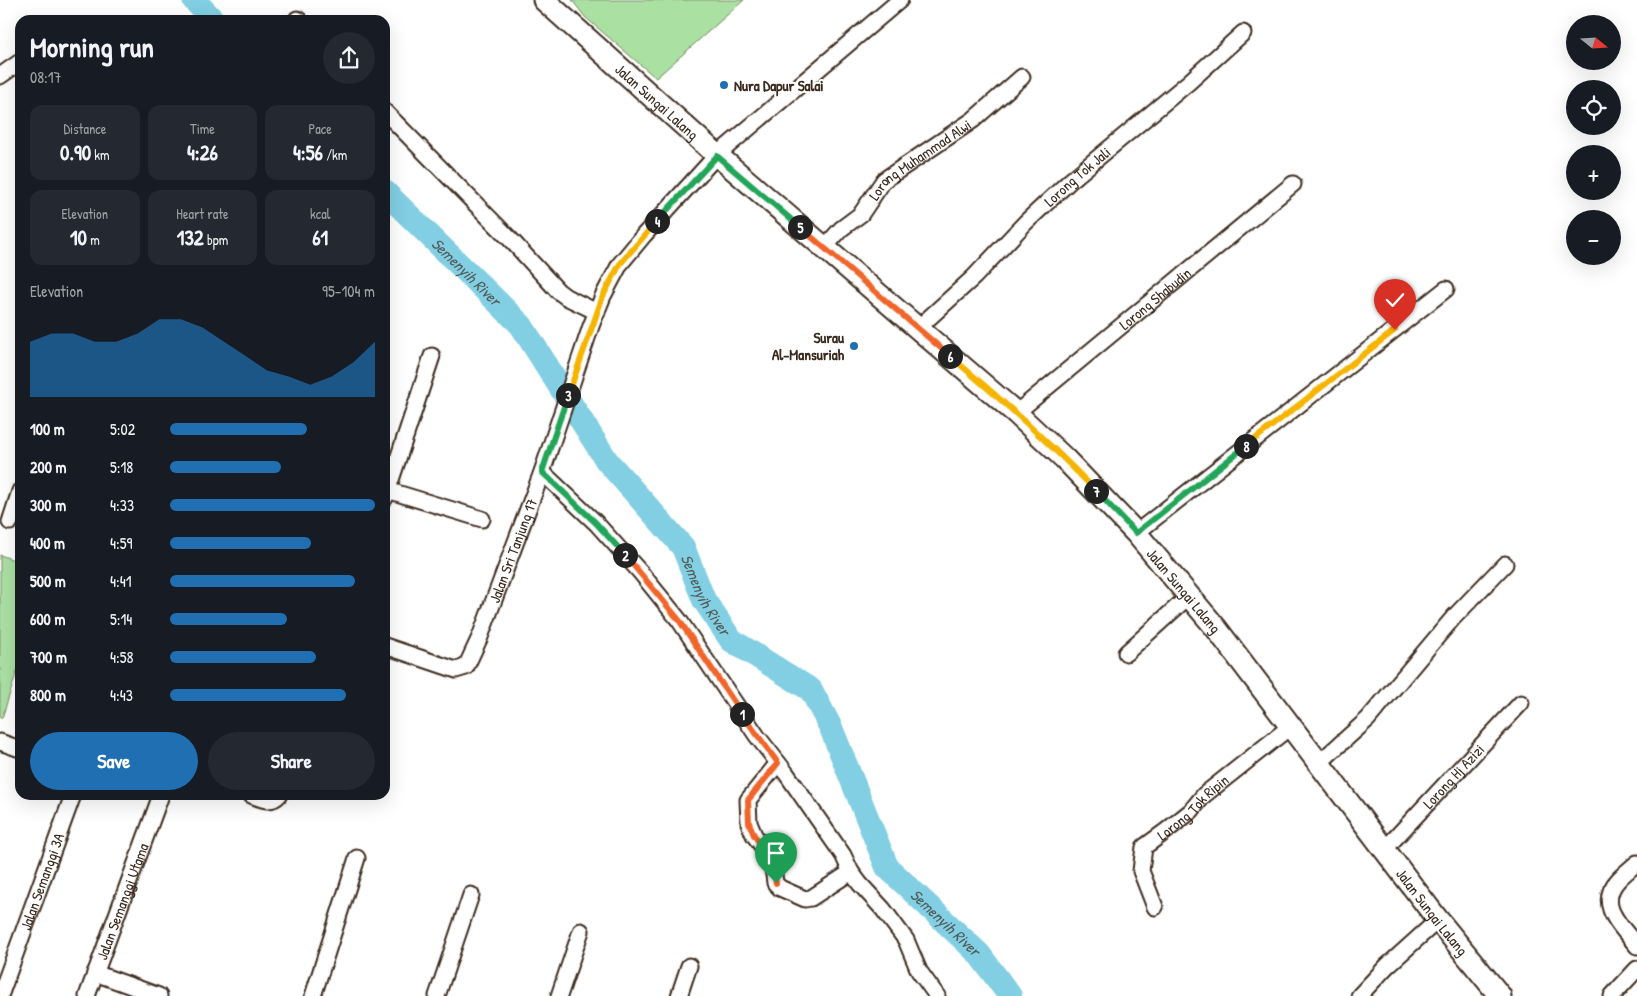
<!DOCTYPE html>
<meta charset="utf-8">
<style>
:root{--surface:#171b24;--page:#242831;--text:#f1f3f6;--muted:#9ea1a6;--accent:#1f6fb2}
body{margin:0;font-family:"Patrick Hand",sans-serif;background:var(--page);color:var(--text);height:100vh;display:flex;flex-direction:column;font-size:19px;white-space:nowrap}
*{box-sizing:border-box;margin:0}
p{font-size:16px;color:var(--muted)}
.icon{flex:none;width:28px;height:28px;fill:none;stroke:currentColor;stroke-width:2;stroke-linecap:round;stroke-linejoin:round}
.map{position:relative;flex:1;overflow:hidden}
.panel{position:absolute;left:15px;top:15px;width:375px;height:785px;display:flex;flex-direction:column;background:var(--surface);border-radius:15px;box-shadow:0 5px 20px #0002}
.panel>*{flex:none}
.needle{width:32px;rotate:108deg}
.fabs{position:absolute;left:1566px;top:15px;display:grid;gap:10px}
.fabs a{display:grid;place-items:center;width:55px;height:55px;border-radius:50%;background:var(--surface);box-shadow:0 5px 20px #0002;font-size:25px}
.pin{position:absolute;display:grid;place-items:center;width:42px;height:42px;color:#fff;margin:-51px -21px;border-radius:50% 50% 50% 0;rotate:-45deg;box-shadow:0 0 5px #0007}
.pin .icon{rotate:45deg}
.km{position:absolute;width:25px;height:25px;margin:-12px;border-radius:50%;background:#222;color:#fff;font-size:14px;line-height:25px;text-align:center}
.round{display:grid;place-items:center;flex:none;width:52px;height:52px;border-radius:26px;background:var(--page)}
.overview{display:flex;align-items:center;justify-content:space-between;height:85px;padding:0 15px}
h1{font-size:28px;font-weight:700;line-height:38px}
.figures{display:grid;grid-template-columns:repeat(3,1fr);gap:8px;height:85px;padding:5px 15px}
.figures div{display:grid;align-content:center;border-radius:12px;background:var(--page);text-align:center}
.figures b{font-size:21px;font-weight:700}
.figures small{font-size:14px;font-weight:400}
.figures p{font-size:14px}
.chart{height:140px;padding:10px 15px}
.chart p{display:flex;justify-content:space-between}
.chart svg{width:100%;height:90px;margin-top:5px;fill:var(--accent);opacity:.7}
.button{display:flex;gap:10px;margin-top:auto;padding:10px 15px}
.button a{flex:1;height:58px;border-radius:30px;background:var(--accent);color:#fff;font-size:20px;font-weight:700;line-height:58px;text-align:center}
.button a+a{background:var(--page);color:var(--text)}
ul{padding:0 15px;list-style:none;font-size:16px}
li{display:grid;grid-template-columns:80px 60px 1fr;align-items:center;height:38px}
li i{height:12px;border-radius:6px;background:var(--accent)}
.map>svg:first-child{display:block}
.green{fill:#abe0a3;stroke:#738560}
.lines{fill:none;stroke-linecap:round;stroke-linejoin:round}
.river{stroke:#82cee2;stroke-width:24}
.street-casing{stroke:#3b2a1e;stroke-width:19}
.secondary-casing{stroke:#3b2a1e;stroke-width:25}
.street{stroke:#fff;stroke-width:15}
.secondary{stroke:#fff;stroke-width:21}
.split-1-casing{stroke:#fff;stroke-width:10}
.split-2-casing{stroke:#fff;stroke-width:10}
.split-3-casing{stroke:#fff;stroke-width:10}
.split-4-casing{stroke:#fff;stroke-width:10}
.split-5-casing{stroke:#fff;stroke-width:10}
.split-6-casing{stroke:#fff;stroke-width:10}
.split-7-casing{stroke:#fff;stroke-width:10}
.split-8-casing{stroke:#fff;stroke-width:10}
.split-9-casing{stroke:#fff;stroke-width:10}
.split-1{stroke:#f0652b;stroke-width:6}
.split-2{stroke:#f0652b;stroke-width:6}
.split-3{stroke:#22a559;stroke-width:6}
.split-4{stroke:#f5b400;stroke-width:6}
.split-5{stroke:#22a559;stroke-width:6}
.split-6{stroke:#f0652b;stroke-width:6}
.split-7{stroke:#f5b400;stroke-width:6}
.split-8{stroke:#22a559;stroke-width:6}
.split-9{stroke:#f5b400;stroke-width:6}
.poi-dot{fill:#1f6fb2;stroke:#fff;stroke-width:2}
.labels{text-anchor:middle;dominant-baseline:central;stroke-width:4;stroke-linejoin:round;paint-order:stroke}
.poi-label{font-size:15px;font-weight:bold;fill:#3b2a1e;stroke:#fff;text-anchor:start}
.street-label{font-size:15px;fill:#3b2a1e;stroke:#fff}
.water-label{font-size:16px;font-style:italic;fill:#505b59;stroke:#fff}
</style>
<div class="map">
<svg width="1637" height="996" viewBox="0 0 1637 996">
<rect width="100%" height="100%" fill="#fff"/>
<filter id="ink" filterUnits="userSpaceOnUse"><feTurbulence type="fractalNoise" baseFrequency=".02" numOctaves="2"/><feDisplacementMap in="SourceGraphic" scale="10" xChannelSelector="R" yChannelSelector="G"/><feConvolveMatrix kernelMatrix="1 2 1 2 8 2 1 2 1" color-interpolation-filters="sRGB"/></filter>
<g filter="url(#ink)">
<!-- green -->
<g class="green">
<polygon points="572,0 744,0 656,78 585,17"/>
<polygon points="0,555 20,562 20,662 2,718 0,718"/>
</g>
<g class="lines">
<!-- river -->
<g class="river">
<polyline points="194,0 213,20"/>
<path id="s1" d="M385,192L521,325L607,461L683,547L704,600L731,640L811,690L831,728L887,867L979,954L1010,996"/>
</g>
<defs>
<g id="street">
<polyline points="297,19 299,20"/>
<polyline points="0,76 20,62"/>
<polyline points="385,112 512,241 558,291 566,297 597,312"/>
<path id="s2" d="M824,248L841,229L861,214L884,180L973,120L1022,77"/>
<path id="s3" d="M918,328L974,277L1026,222L1070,181L1189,82L1243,33"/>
<path id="s4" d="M1016,413L1293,184"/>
<polyline points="542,472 596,523 641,573 679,620 757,736 786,773 843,855 851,872 860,884 883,909 906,940 919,971 937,996"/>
<polyline points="387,490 482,519"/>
<polyline points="385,498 432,356"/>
<polyline points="10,522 20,491"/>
<polyline points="1136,533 1446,289"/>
<path id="s5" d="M385,646L456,670L466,667L480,637L542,472L591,326L603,296L620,264L644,235L717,155L900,0"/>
<polyline points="1126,653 1189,596"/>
<polyline points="0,742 20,749"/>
<polyline points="778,763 748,800 749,823 754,835 772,859 775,883 780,888 805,899 811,898 851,872"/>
<polyline points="1319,763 1368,719 1453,618 1505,564"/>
<path d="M251,795C261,799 271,804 279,795"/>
<path id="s6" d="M1385,849L1521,703"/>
<path d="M1637,863C1631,868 1625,873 1619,879C1595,904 1621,926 1637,946"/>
<path id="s7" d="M1155,907L1141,871L1144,847L1166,831L1191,811L1204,795L1291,726"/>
<polyline points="95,973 159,996"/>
<path id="s8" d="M0,996L73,795"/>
<path id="s9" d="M87,996L161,795"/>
<polyline points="313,996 357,858"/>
<polyline points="437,996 471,895"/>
<polyline points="559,996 581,931"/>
<polyline points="679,996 689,966"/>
<polyline points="1359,996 1387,966 1438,920"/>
<polyline points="1612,996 1637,969"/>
</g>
<g id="secondary">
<path id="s10" d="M544,0L717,155L1016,413L1064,458L1136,533L1216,628L1438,920L1500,996"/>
</g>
</defs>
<!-- street casing -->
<use href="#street" class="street-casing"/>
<!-- secondary casing -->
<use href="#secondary" class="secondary-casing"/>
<!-- street -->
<use href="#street" class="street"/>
<!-- secondary -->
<use href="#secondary" class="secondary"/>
</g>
</g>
<g class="lines" filter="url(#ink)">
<defs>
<polyline id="split-1" points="742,714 778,763 748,800 749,823 754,835 772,860 776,883"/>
<polyline id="split-2" points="625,555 679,620 742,714"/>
<polyline id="split-3" points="568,395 542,472 596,523 625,555"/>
<polyline id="split-4" points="568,395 603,296 620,264 657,221"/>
<polyline id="split-5" points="657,221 717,156 800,227"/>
<polyline id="split-6" points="800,227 950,356"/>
<path id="split-7" d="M950,356C1001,399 1050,443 1096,491"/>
<polyline id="split-8" points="1096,491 1136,533 1246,446"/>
<polyline id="split-9" points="1246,446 1395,330"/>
</defs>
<!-- split-1 casing -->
<use href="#split-1" class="split-1-casing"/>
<!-- split-2 casing -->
<use href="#split-2" class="split-2-casing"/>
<!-- split-3 casing -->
<use href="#split-3" class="split-3-casing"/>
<!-- split-4 casing -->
<use href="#split-4" class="split-4-casing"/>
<!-- split-5 casing -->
<use href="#split-5" class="split-5-casing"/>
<!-- split-6 casing -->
<use href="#split-6" class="split-6-casing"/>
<!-- split-7 casing -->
<use href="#split-7" class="split-7-casing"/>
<!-- split-8 casing -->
<use href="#split-8" class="split-8-casing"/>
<!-- split-9 casing -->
<use href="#split-9" class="split-9-casing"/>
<!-- split-1 -->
<use href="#split-1" class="split-1"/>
<!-- split-2 -->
<use href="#split-2" class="split-2"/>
<!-- split-3 -->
<use href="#split-3" class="split-3"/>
<!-- split-4 -->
<use href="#split-4" class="split-4"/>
<!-- split-5 -->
<use href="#split-5" class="split-5"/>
<!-- split-6 -->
<use href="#split-6" class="split-6"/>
<!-- split-7 -->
<use href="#split-7" class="split-7"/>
<!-- split-8 -->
<use href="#split-8" class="split-8"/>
<!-- split-9 -->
<use href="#split-9" class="split-9"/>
</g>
<!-- markers -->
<g class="poi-dot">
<circle cx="724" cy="85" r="5"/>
<circle cx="854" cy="346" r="5"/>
</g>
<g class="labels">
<!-- poi labels -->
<g class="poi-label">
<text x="734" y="85">Nura Dapur Salai</text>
<text x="844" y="337" text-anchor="end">Surau<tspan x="844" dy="17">Al-Mansuriah</tspan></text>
</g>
<!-- street labels -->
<g class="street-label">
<text stroke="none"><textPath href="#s10" startOffset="152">Jalan Sungai Lalang</textPath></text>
<text stroke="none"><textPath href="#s2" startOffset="132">Lorong Muhammad Alwi</textPath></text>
<text stroke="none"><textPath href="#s3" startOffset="220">Lorong Tok Jali</textPath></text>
<text stroke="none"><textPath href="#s4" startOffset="180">Lorong Shabudin</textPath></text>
<text stroke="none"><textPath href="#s5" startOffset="211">Jalan Sri Tanjung 17</textPath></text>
<text stroke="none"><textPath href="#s10" startOffset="872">Jalan Sungai Lalang</textPath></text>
<text stroke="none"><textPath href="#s6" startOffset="100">Lorong Hj Azizi</textPath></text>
<text stroke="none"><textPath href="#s7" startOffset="126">Lorong Tok Ripin</textPath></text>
<text stroke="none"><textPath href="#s8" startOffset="122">Jalan Semanggi 3A</textPath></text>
<text stroke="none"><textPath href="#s9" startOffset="101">Jalan Semanggi Utama</textPath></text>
<text stroke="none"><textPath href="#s10" startOffset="1278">Jalan Sungai Lalang</textPath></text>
</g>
<!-- water labels -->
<g class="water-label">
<text stroke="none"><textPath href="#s1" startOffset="114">Semenyih River</textPath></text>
<text stroke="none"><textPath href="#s1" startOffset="519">Semenyih River</textPath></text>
<text stroke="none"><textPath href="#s1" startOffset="939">Semenyih River</textPath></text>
</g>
</g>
</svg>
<div class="fabs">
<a><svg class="needle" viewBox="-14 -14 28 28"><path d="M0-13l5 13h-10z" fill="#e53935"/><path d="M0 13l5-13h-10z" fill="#9ea1a6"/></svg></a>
<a><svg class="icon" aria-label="locate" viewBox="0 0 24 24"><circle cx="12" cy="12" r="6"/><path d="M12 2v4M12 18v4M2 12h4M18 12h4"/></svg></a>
<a>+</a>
<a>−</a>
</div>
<div class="pin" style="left:776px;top:883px;background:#1e9e55"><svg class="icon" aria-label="arrive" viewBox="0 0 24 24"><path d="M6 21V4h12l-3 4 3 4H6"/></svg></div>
<div class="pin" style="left:1395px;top:330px;background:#d93025"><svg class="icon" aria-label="check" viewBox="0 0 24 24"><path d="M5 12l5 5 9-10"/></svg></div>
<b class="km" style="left:742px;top:714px">1</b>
<b class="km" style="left:625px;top:555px">2</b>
<b class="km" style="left:568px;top:395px">3</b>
<b class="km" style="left:657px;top:221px">4</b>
<b class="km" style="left:800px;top:227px">5</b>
<b class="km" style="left:950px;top:356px">6</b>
<b class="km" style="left:1096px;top:491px">7</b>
<b class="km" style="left:1246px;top:446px">8</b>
<section class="panel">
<div class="overview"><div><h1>Morning run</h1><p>08:17</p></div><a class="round"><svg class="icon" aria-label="share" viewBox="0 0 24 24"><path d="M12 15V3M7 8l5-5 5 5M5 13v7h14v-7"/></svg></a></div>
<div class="figures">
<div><p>Distance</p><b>0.90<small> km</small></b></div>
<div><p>Time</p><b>4:26</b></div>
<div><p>Pace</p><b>4:56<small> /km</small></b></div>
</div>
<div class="figures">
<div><p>Elevation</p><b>10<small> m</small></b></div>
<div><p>Heart rate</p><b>132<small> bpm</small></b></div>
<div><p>kcal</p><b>61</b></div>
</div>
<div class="chart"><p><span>Elevation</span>95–104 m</p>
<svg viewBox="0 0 160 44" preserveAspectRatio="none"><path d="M0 44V17L10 13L20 13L30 17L40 17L50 13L60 6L70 6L80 10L90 17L100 24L110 31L120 34L130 38L140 34L150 27L160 17V44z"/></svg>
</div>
<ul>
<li><b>100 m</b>5:02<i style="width:67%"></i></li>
<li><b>200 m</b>5:18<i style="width:54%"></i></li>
<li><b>300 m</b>4:33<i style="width:100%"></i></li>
<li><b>400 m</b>4:59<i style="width:69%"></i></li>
<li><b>500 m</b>4:41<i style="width:90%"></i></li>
<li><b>600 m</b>5:14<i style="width:57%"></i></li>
<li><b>700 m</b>4:58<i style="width:71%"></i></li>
<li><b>800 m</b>4:43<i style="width:86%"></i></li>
</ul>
<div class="button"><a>Save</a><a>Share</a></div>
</section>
</div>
